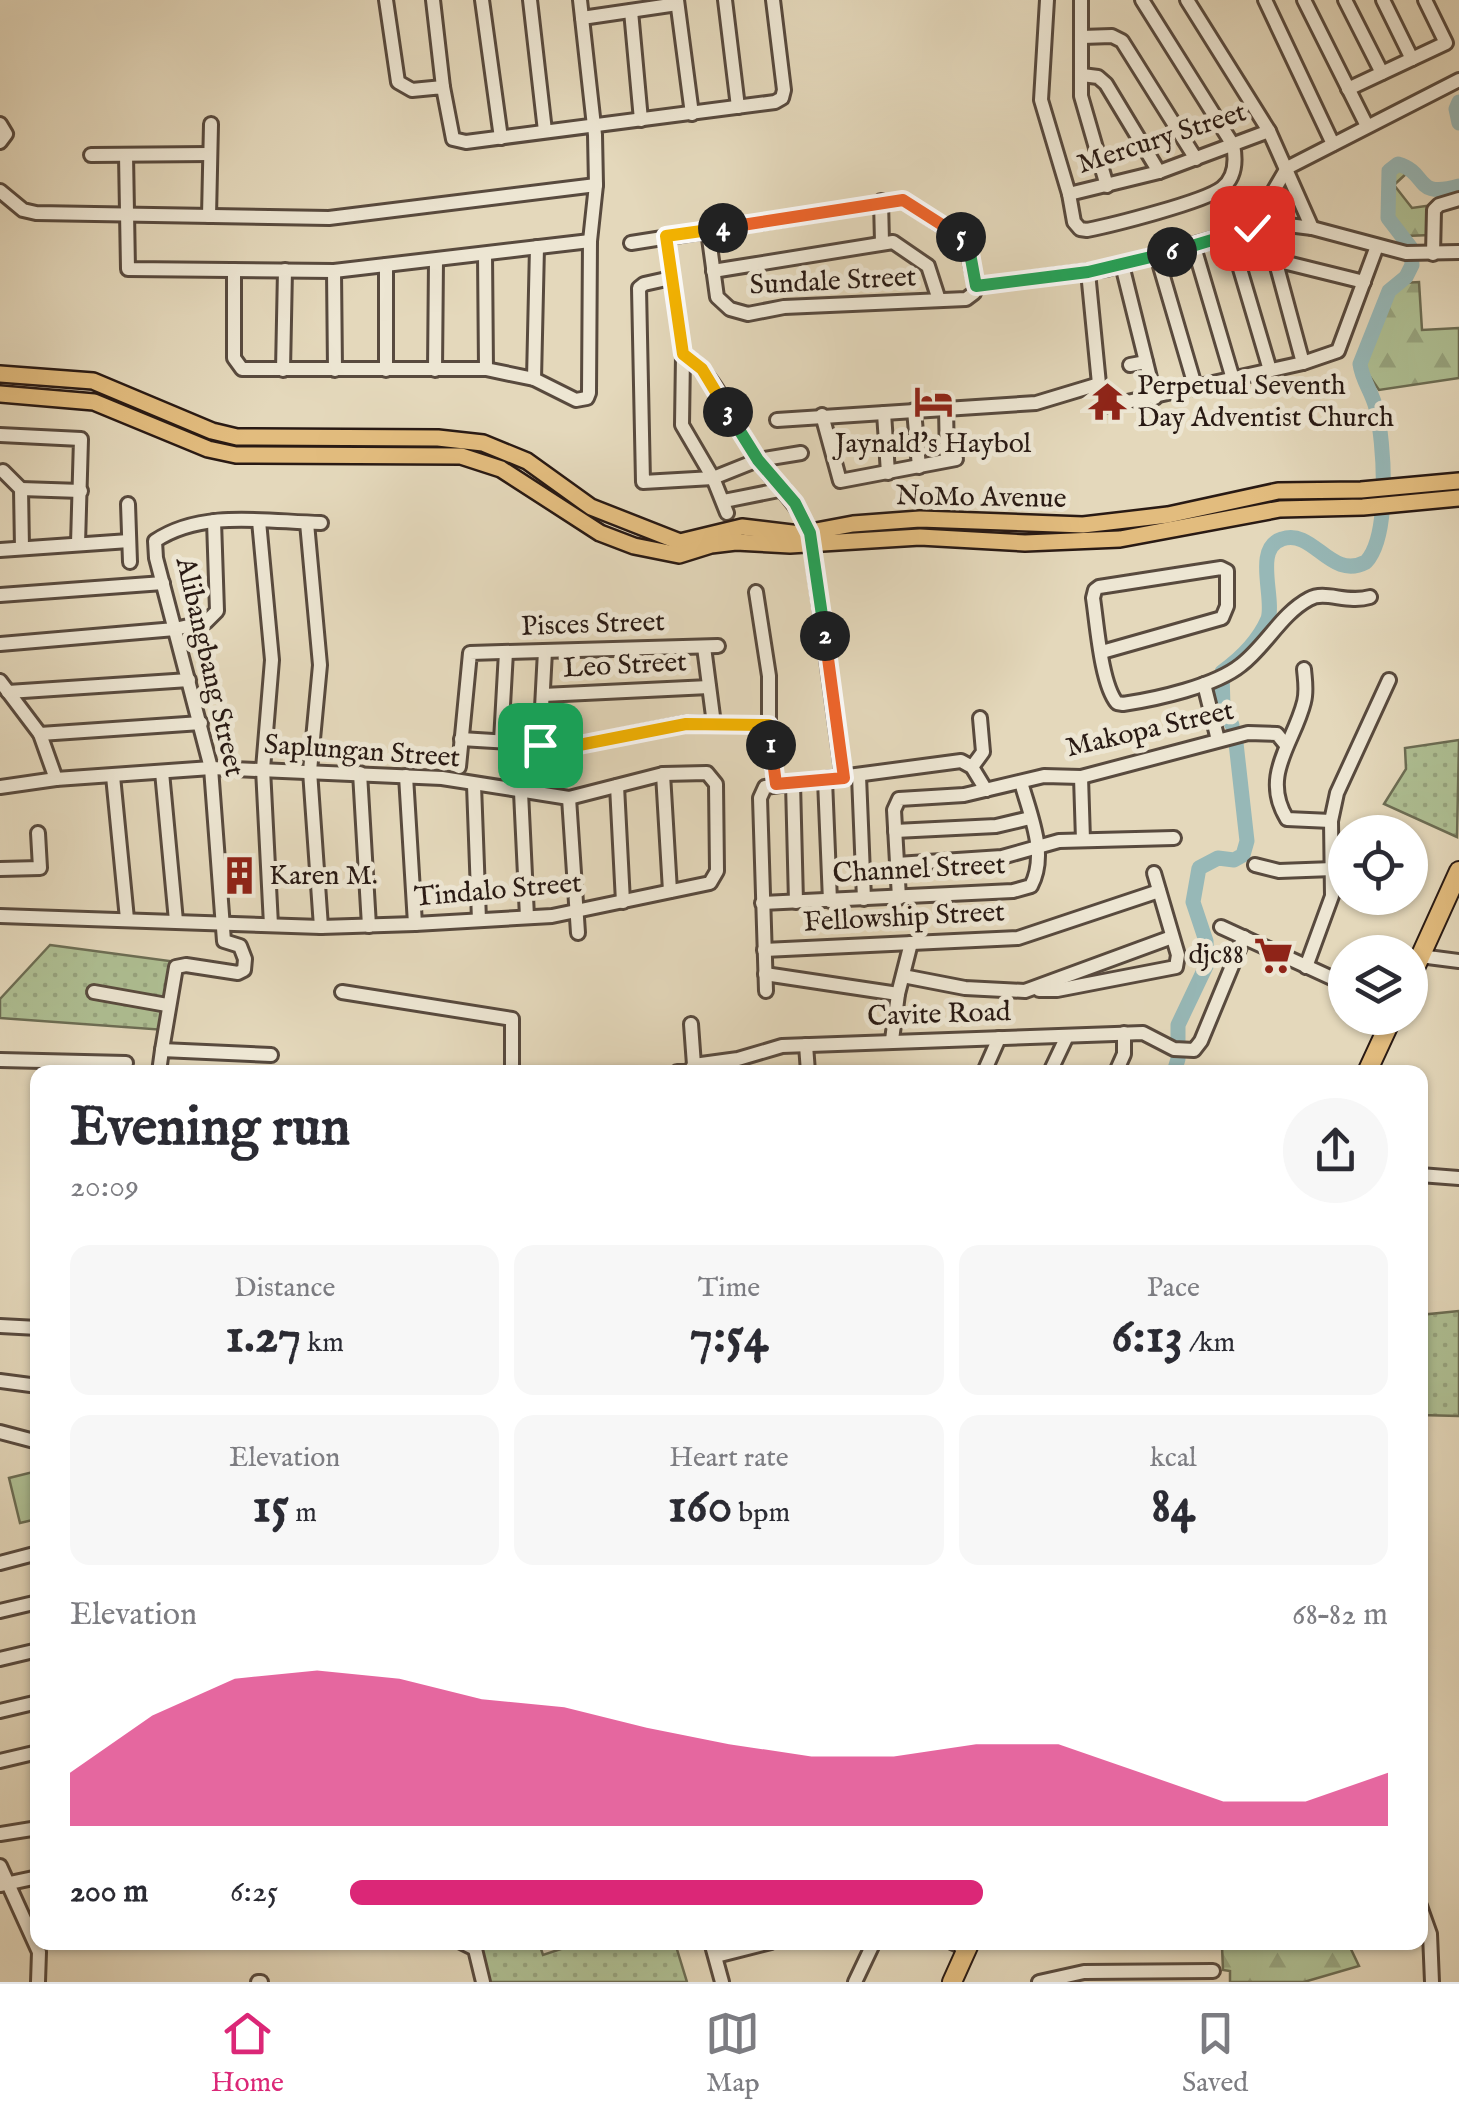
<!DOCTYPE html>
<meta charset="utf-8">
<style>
:root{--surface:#fff;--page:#f7f7f7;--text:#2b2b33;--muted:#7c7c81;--line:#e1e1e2;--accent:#db2777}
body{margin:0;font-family:"IM FELL English",serif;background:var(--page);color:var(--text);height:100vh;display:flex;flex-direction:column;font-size:38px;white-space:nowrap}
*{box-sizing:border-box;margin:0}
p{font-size:32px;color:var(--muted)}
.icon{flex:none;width:55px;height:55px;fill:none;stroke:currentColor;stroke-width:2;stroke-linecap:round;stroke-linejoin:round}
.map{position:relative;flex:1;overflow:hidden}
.panel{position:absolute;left:30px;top:1065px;width:1398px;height:885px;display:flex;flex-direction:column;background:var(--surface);border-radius:20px;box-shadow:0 2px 8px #0004}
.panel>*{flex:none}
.controls{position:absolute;left:1328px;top:815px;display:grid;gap:20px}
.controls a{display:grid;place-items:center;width:100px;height:100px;border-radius:50%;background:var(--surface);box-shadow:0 2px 8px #0004;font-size:50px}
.pin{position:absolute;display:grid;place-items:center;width:85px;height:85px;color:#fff;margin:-42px;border-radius:20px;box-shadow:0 5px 15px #0006}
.km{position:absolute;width:50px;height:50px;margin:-25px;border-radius:50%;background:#222;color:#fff;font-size:28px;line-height:50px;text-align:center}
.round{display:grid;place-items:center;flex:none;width:105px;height:105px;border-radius:52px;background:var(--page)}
.head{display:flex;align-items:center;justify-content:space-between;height:170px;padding:0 40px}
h1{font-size:55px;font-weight:700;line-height:75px}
.stats{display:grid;grid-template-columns:repeat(3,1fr);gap:15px;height:170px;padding:10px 40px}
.stats div{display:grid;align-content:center;border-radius:20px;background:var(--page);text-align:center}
.stats b{font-size:50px;font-weight:700}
.stats small{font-size:28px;font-weight:400}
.stats p{font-size:28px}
.chart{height:280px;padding:20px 40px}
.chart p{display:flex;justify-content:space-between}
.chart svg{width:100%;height:180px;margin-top:10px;fill:var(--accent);opacity:.7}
ul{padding:0 40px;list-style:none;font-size:32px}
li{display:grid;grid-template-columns:160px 120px 1fr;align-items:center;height:75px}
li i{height:25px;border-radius:12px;background:var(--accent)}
.tabs{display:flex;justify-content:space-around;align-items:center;height:140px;border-top:2px solid var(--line);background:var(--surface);font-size:28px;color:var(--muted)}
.tabs a{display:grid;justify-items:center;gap:5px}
.tabs .current{color:var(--accent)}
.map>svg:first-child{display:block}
.grass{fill:url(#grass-dots);stroke:#6c6d54;stroke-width:2.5}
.forest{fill:url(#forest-firs);stroke:#6c6d54;stroke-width:2.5}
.park{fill:#afc094;stroke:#6c6d54;stroke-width:2.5}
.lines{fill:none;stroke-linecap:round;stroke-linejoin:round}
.river{stroke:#97b8b7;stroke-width:15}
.minor-casing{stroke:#584a3e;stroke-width:18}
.major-casing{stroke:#291a14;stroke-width:20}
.highway-casing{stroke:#291a14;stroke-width:22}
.minor{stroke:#ede6d3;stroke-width:12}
.major{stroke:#e2bc7e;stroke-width:15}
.highway{stroke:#e2bc7e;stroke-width:18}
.split-1-casing{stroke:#fff;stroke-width:20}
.split-2-casing{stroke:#fff;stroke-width:20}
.split-3-casing{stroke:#fff;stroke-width:20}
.split-4-casing{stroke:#fff;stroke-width:20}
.split-5-casing{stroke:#fff;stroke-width:20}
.split-6-casing{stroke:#fff;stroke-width:20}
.split-7-casing{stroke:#fff;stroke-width:20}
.split-1{stroke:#f5b400;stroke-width:12}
.split-2{stroke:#f0652b;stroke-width:12}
.split-3{stroke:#22a559;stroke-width:12}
.split-4{stroke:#f5b400;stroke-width:12}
.split-5{stroke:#f0652b;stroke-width:12}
.split-6{stroke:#22a559;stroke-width:12}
.split-7{stroke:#22a559;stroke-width:12}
.labels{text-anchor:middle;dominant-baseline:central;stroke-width:10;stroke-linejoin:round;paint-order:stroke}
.street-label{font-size:28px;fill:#291a14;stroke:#ede6d3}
.poi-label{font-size:28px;fill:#291a14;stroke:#ede6d3;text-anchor:start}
</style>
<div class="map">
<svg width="1459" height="1982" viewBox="0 0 1459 1982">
<defs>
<pattern id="grass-dots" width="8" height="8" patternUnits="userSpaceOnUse" patternTransform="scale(2.5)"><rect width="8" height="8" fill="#afc094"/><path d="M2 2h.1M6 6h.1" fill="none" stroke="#97a47f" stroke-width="1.8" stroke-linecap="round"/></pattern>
<pattern id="forest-firs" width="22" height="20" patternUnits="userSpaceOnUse" patternTransform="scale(2.5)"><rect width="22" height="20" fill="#afc094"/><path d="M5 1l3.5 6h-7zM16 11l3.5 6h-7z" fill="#97a47f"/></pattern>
</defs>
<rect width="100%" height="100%" fill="#e4d8bb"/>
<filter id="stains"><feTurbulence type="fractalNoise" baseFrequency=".002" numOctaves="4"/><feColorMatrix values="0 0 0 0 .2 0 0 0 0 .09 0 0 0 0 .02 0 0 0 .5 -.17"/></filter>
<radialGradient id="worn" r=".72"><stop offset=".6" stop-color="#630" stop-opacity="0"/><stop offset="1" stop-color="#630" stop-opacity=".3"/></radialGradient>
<!-- grass -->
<g class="grass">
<polygon points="1459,740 1457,837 1384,804 1406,769 1405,748"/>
<polygon points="50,945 177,962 165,1030 0,1018 0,999"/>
<polygon points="1459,1311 1459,1416 1420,1415 1420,1315"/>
<polygon points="480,1943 539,1943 543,1955 579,1943 675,1943 687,1982 488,1982"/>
</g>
<!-- forest -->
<g class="forest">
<polygon points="1400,166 1408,172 1394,185 1412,208 1433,205 1430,235 1406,236 1393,224 1391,176 1393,171"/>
<polygon points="1419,282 1422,330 1459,328 1459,378 1379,390 1364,368 1364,363 1395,290 1402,283"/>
<polygon points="1211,1943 1348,1943 1359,1966 1304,1982 1230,1982 1230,1971 1223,1970 1222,1946"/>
</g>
<!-- park -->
<polygon class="park" points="37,1471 37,1519 20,1523 9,1478"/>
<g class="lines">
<!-- river -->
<g class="river">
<polyline points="1459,102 1456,109 1459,123"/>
<path d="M1232,725L1223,707L1222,672C1240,659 1259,640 1268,619C1275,598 1253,548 1282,539C1314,528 1330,581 1366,562C1391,535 1384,442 1376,408C1372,392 1362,380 1360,364L1389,291L1406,277L1412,265L1411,248L1388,218L1389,171L1398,164C1429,173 1413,199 1459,186"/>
<polyline points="1174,1072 1178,1059 1178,1025 1207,964 1206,941 1193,902 1199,868 1218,858 1234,860 1243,855 1247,841 1236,743"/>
</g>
<defs>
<g id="minor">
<polyline points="386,0 398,82 412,90 443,87 453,139 466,142 775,102 782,98 784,90 773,0"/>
<polyline points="433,0 443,87"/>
<polyline points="482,0 501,138"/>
<polyline points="530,0 545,131"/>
<polyline points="580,0 595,135 596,185"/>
<polyline points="677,0 692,114"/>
<polyline points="725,0 738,107"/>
<path d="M1047,0L1041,100L1069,194L1074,222L1080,229L1087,230C1112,225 1204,202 1222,188C1236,177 1236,160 1233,145L1142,0"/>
<polyline points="1081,0 1081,96 1107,186"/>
<polyline points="1187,0 1269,131 1312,228"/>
<polyline points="1265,0 1333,144"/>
<polyline points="1304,0 1367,126"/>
<polyline points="1345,0 1382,73"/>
<polyline points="1383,0 1412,59"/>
<polyline points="631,11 641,120"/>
<polyline points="582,18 677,4"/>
<polyline points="1082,37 1112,36 1122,41 1196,159"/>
<polyline points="1082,75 1098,77 1106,84 1159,172"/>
<polyline points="1348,89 1446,43 1425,0"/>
<polyline points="0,124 6,134 0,142"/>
<polyline points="91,155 210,154"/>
<polyline points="126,155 128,269 334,271 590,241"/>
<polyline points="0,191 23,210 36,213 329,218 596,185 590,241 589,393 587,398 576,400 534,379 486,369 242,369 234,358 234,270"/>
<polyline points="1069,194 1159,172 1269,131"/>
<polyline points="881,201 882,242"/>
<polyline points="209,216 211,124"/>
<polyline points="1252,228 1287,168 1459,80"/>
<polyline points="708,231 717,297 730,309 748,314 784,307 966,299 974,293 976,286"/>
<polyline points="1230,235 1270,370"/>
<polyline points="666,236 683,355 682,425 713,478 727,513"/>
<polyline points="631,243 903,200 966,242 976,286"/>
<polyline points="1194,247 1233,379"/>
<polyline points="485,254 486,369"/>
<polyline points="1433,254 1434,210 1439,205 1459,199"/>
<polyline points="1157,256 1196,389"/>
<polyline points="1275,260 1364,282"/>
<polyline points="386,265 386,370"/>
<polyline points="1122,265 1155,398"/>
<polyline points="334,271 335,370"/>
<polyline points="713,271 893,242 928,266 939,300"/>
<polyline points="1088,272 1099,384 1109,406 1303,363 1266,226"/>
<polyline points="671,278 644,284 639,288 643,482 713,478 758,460 801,453"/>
<polyline points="976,286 1106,269 1252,228 1280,224 1312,228 1406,253 1459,252"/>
<path d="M683,355C713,368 737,429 756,457C774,484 798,502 810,533L843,778"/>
<polyline points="1303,363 1338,351 1377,246"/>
<polyline points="1130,365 1146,362"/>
<polyline points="283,370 285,270"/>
<polyline points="435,370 436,260"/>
<polyline points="534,379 537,247"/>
<polyline points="946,407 947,460"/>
<polyline points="914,410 919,467"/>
<polyline points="884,413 888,473"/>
<polyline points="822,415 840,481 956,459"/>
<polyline points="777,420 1036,403 1099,384"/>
<polyline points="0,435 81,439 78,544"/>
<polyline points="3,471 21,489 22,548"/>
<polyline points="21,489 81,491"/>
<polyline points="724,501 784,489"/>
<polyline points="128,504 130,562"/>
<polyline points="259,521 272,660 263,769 271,925"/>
<polyline points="307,523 320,665 310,771 321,927"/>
<polyline points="0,550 129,541"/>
<polyline points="756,592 769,676 769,725 775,784"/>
<polyline points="0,595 163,583"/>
<polyline points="0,644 175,629 206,622 217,611 214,521"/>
<polyline points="704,647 714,724"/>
<path d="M1102,652L1222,618L1227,606V571L1221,568L1099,587L1095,590L1093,598C1097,624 1101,684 1117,703L1123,704C1157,699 1215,686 1241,665C1266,646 1281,614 1309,599C1325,590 1347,604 1370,597"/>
<path d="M1304,669C1305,681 1307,691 1304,702C1294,743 1260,775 1287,819L1331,821"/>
<polyline points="0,681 40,734 56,779"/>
<polyline points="1204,684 1218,740"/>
<polyline points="8,692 189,680"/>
<polyline points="543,695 709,687"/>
<polyline points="40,734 201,723"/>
<polyline points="461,739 574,746 687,723 769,725"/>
<polyline points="501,741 506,652"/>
<polyline points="540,745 545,651"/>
<polyline points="459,767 470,653 718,646"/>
<polyline points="972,767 983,752 980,718"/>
<polyline points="162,772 176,921"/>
<polyline points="360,773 369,926"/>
<polyline points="663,774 670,891"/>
<polyline points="113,776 127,919"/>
<polyline points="406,776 415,924"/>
<polyline points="859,776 864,899"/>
<polyline points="1081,777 1083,840"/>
<polyline points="825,780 830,901"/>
<polyline points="793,783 796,902"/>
<polyline points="474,785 479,920"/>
<polyline points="617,786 623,902"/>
<polyline points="0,787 56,779 211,768 442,778 569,798 663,774 707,773 716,784 717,871 710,883 552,916 415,924 321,927 0,916"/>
<polyline points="521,792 527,917"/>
<polyline points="569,798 578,933"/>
<polyline points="895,831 996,826 1030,818"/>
<polyline points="897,864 1002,857 1059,841 1174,838"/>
<polyline points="1255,865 1279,871 1333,869"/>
<polyline points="0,869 40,868 38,833"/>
<polyline points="899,898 894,810 899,799 964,795 1044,776 1081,777 1248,733 1277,734 1286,745"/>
<path d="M762,903L1013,891L1031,886C1048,854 1030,815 1021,782"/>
<polyline points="1221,927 1345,984"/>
<polyline points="764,950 1018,938 1159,891"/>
<polyline points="1420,956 1459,961"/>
<polyline points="1306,967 1332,896 1331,821 1337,793 1389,680"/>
<polyline points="765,974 898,994"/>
<polyline points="903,976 965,988 1025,991 1172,937"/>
<polyline points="1039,990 1057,990 1176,967 1178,955 1154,873"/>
<polyline points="766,991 760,798 765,787 961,761 972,767 986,790"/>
<polyline points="94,992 167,1005"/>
<polyline points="342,992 512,1019 512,1072"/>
<polyline points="691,1024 694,1065"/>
<polyline points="892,1040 898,994 911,943"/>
<polyline points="806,1045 808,1072"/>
<path d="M162,1050L176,967L186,965L238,973L244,970L245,959L240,946L224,941L211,768L156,558L155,541C203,509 267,522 321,523"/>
<polyline points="0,1060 126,1063"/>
<polyline points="159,1072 162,1050 271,1055"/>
<polyline points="677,1072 689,1072 694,1065 738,1059 782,1046 1143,1033 1174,1049 1194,1050 1201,1041 1244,937"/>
<polyline points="984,1072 999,1038"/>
<polyline points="1050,1072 1067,1036"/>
<polyline points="1116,1072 1124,1054 1124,1033"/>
<polyline points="1420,1175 1459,1178"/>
<polyline points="0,1326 38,1328"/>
<polyline points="0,1381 38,1386"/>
<polyline points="0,1432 38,1442"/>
<polyline points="0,1563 38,1553"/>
<polyline points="0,1611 38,1602"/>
<polyline points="0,1659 38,1650"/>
<polyline points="0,1711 38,1702"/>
<polyline points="0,1761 38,1752"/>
<polyline points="0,1834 38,1828"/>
<polyline points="0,1866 39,1952 38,1982"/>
<polyline points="1,1885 38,1877"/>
<polyline points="1420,1906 1430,1934 1432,1982"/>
<polyline points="461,1942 475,1949 483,1982"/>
<polyline points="711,1942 722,1982"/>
<polyline points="952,1942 967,1949"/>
<polyline points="716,1956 771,1942"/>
<polyline points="258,1982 261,1982"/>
<polyline points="855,1982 874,1942"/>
<polyline points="1039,1982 1084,1972 1213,1971"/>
</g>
<g id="major">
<polyline points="0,374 93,381 212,431 237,437 438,438 483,443 527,461 591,507 680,542 742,527 800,534 853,524 920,519 1083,525 1168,515 1278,491 1361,490 1459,481"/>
<polyline points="0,394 94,402 208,449 236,455 461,456 501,469 600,533 634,546 679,555 711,545 736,542 790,545 920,537 1025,543 1120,539 1280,509 1363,507 1459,498"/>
</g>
<g id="highway">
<polyline points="1410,979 1459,871"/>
<polyline points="1367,1072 1392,1018"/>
<polyline points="952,1982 970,1942"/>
</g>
</defs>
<!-- minor casing -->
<use href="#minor" class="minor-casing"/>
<!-- major casing -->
<use href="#major" class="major-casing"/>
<!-- highway casing -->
<use href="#highway" class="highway-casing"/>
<!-- minor -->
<use href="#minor" class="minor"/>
<!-- major -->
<use href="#major" class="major"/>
<!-- highway -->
<use href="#highway" class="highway"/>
</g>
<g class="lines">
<defs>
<polyline id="split-1" points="540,745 574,746 686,724 769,725 771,745"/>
<polyline id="split-2" points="771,745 776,784 844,778 825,636"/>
<polyline id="split-3" points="728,412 758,460 795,503 810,533 825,636"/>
<polyline id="split-4" points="723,228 666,236 683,354 702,369 728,412"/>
<polyline id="split-5" points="723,228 903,200 961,237"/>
<polyline id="split-6" points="961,237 969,248 976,286 1088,272 1172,252"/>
<polyline id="split-7" points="1172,252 1252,228"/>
</defs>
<!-- split-1 casing -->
<use href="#split-1" class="split-1-casing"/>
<!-- split-2 casing -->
<use href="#split-2" class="split-2-casing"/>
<!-- split-3 casing -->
<use href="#split-3" class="split-3-casing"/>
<!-- split-4 casing -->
<use href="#split-4" class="split-4-casing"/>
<!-- split-5 casing -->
<use href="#split-5" class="split-5-casing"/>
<!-- split-6 casing -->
<use href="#split-6" class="split-6-casing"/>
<!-- split-7 casing -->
<use href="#split-7" class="split-7-casing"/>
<!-- split-1 -->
<use href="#split-1" class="split-1"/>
<!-- split-2 -->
<use href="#split-2" class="split-2"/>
<!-- split-3 -->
<use href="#split-3" class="split-3"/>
<!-- split-4 -->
<use href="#split-4" class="split-4"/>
<!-- split-5 -->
<use href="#split-5" class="split-5"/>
<!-- split-6 -->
<use href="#split-6" class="split-6"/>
<!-- split-7 -->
<use href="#split-7" class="split-7"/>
</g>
<!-- icons -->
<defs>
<symbol id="hotel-bare" viewBox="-9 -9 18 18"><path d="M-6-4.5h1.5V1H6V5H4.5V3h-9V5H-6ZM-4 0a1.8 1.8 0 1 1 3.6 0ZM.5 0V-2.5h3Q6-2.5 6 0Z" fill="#8f2418" stroke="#ede6d3" stroke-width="2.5" paint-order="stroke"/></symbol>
<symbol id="temple-bare" viewBox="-9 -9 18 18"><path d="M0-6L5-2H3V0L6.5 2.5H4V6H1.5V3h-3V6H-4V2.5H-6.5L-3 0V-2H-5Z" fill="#8f2418" stroke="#ede6d3" stroke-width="2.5" paint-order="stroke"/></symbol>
<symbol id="building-bare" viewBox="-9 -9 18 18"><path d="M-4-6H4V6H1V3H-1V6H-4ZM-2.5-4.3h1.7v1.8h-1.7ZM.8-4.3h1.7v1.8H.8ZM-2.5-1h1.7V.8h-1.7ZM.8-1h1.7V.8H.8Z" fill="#8f2418" stroke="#ede6d3" stroke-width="2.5" paint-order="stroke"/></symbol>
<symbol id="supermarket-bare" viewBox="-9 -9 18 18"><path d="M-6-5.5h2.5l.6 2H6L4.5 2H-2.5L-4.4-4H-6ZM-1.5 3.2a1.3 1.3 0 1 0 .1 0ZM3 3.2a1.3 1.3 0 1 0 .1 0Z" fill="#8f2418" stroke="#ede6d3" stroke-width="2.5" paint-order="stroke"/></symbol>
</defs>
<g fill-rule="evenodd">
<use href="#hotel-bare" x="906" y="374" width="55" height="55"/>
<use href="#temple-bare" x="1080" y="374" width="55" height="55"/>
<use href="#building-bare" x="212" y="848" width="55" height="55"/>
<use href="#supermarket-bare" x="1246" y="928" width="55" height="55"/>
</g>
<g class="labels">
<!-- street labels -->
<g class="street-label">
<text transform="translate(1162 139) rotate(-18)">Mercury Street</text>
<text transform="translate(833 282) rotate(-3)">Sundale Street</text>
<text transform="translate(981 498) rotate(1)">NoMo Avenue</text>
<text transform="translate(593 625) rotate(-2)">Pisces Street</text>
<text transform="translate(625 666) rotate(-3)">Leo Street</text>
<text transform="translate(209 667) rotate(77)">Alibangbang Street</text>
<text transform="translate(1150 730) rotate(-13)">Makopa Street</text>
<text transform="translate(362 752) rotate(4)">Saplungan Street</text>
<text transform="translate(919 870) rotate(-3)">Channel Street</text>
<text transform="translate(498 891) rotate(-5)">Tindalo Street</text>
<text transform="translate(904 918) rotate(-3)">Fellowship Street</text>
<text transform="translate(939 1015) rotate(-2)">Cavite Road</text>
</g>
<!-- poi labels -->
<g class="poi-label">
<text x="1137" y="386">Perpetual Seventh<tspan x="1137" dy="32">Day Adventist Church</tspan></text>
<text x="933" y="444" text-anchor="middle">Jaynald's Haybol</text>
<text x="269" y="876">Karen M.</text>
<text x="1244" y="955" text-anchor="end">djc88</text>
</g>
</g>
<rect width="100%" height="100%" filter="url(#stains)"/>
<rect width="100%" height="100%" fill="url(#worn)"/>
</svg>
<div class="controls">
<a><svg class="icon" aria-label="locate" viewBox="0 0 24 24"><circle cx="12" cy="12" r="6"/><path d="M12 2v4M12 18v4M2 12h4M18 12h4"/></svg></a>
<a><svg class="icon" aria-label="layers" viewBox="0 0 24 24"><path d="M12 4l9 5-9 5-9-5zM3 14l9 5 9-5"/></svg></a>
</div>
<div class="pin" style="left:540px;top:745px;background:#1e9e55"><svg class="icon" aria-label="arrive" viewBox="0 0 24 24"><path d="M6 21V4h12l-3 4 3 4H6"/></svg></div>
<div class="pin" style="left:1252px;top:228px;background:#d93025"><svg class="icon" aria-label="check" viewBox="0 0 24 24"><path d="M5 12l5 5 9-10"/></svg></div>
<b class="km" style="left:771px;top:745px">1</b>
<b class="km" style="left:825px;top:636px">2</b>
<b class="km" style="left:728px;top:412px">3</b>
<b class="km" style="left:723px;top:228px">4</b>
<b class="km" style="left:961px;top:237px">5</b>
<b class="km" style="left:1172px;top:252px">6</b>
<section class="panel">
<div class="head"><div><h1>Evening run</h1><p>20:09</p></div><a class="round"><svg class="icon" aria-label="share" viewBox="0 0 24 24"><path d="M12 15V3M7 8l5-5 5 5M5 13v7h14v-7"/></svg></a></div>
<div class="stats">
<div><p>Distance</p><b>1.27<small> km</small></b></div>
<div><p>Time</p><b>7:54</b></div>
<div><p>Pace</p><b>6:13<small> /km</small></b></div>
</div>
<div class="stats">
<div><p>Elevation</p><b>15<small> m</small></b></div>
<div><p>Heart rate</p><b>160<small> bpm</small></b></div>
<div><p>kcal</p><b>84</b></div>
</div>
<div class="chart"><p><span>Elevation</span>68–82 m</p>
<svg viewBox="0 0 160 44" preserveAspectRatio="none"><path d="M0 44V31L10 17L20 8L30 6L40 8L50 13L60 15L70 20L80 24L90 27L100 27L110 24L120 24L130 31L140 38L150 38L160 31V44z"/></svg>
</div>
<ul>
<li><b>200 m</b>6:25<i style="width:61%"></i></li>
</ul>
</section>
</div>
<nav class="tabs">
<a class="current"><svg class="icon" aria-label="home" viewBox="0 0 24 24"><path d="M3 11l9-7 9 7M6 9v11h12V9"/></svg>Home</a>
<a><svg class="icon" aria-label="map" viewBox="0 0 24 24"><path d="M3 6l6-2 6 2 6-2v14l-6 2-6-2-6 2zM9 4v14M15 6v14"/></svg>Map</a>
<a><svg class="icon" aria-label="saved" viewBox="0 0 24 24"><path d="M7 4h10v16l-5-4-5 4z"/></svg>Saved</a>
</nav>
